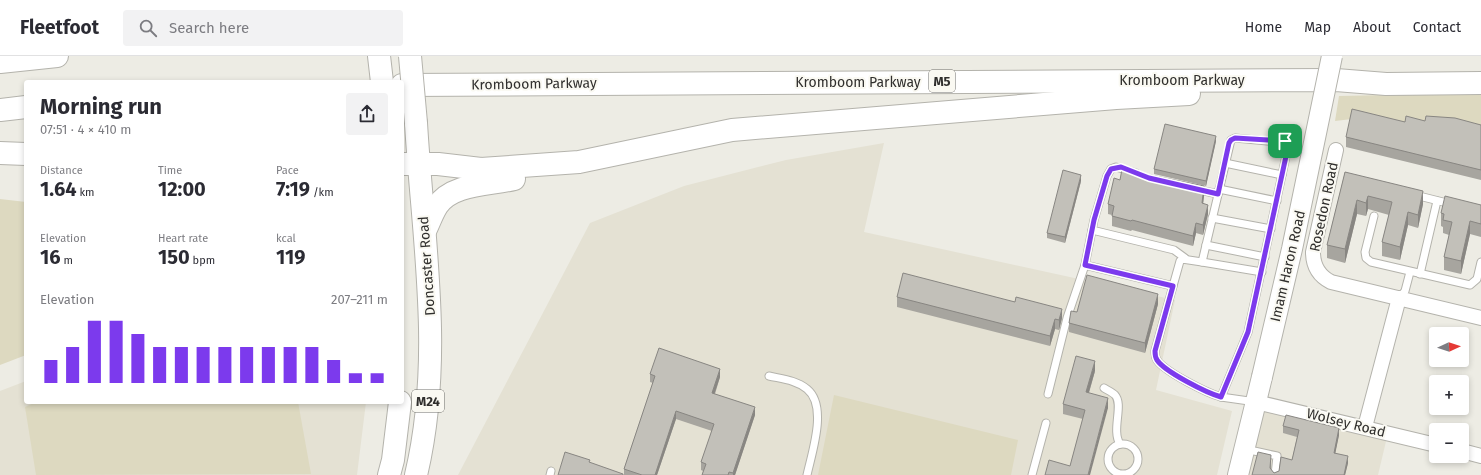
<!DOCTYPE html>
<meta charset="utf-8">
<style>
:root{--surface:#fff;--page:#f2f2f3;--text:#2b2b33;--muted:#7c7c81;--line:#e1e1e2;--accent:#7c3aed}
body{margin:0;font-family:"Fira Sans",sans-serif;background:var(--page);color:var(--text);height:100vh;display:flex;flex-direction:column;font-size:15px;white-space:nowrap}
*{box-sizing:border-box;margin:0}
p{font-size:13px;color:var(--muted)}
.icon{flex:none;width:22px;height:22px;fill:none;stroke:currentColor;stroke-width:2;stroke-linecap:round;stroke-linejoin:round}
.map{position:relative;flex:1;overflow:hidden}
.drawer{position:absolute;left:24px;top:24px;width:380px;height:324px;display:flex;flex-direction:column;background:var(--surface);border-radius:4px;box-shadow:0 2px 6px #0003}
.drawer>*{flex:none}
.needle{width:26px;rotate:87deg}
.tools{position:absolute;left:1429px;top:271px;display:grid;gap:8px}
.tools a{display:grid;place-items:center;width:40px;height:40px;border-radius:4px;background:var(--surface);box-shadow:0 2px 6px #0003;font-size:20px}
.pin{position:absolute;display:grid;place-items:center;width:34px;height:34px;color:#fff;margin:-17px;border-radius:8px;box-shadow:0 2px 6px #0006}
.round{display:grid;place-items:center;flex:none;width:42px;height:42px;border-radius:4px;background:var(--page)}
.head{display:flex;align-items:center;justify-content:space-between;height:68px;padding:0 16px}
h1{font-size:22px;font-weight:700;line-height:30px}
.metrics{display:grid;grid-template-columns:repeat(3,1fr);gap:6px;height:68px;padding:4px 16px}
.metrics div{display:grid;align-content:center}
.metrics b{font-size:20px;font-weight:700}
.metrics small{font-size:11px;font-weight:400}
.metrics p{font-size:11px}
.chart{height:112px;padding:8px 16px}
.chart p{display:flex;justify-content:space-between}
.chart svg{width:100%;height:72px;margin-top:4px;stroke:var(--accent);stroke-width:6}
header{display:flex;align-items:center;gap:24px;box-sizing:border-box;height:56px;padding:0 20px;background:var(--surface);border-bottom:1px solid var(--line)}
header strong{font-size:19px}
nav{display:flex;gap:22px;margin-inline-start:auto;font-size:14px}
.search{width:280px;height:36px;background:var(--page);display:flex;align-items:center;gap:10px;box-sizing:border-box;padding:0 14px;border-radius:4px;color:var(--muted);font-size:15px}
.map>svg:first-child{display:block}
.built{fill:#e4e1d3}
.green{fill:#ddd9c0}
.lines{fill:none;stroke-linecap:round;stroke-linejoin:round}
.lane-casing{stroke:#b4b3ac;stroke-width:9}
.street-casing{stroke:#b4b3ac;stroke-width:16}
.secondary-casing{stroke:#b4b3ac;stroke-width:22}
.primary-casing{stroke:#b4b3ac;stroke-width:24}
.highway-casing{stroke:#b4b3ac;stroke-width:24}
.lane{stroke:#fff;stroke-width:7}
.street{stroke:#fff;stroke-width:14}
.secondary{stroke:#fff;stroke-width:20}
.primary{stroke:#fff;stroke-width:22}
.highway{stroke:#fff;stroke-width:22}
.secondary-bridge-casing{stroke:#b4b3ac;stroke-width:22;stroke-linecap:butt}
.primary-bridge-casing{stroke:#b4b3ac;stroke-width:24;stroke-linecap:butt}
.secondary-bridge{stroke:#fff;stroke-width:20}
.primary-bridge{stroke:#fff;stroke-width:22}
.wall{fill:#a7a59f}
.shaded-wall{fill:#888682}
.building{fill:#c2c0b9;stroke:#888682}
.route-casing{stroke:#fff;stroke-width:8}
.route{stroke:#7c3aed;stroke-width:5}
.labels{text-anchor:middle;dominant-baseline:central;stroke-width:4;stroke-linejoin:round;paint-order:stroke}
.shield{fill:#faf9f2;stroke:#6d6c68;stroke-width:1}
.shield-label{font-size:13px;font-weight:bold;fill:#302f2d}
.street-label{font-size:14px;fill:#302f2d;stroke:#faf9f2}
</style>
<header>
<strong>Fleetfoot</strong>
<div class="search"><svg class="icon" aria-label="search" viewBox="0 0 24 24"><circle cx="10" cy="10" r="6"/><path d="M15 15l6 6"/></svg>Search here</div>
<nav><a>Home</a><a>Map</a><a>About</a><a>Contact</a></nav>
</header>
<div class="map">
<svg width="1481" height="419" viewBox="0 0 1481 419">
<rect width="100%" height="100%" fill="#edece4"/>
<!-- built -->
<g class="built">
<polygon points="884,87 864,176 1175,244 1156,334 1232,355 1217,419 458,419 590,167 684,130 786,104"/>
<polygon points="26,325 26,346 366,346 357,419 0,419 0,335"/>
<polygon points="1256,346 1388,377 1378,419 1238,419"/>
</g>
<!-- green -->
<g class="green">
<polygon points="1481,37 1481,79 1352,63 1335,65 1339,40"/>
<polygon points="0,143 26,146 26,299 0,309"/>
<polygon points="834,339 1018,384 1011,419 818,419"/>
<polygon points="36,346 298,346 311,418 36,419 25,351"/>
</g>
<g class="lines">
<defs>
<g id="lane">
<polyline points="1225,107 1282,119"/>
<polyline points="1136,117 1116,111 1111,113 1107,120 1094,164 1085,209 1173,230 1180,205 1182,203 1202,206 1231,84 1235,82 1287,87 1288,91 1248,276 1221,341 1256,346"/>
<polyline points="1195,133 1218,138"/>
<polyline points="1219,133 1277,145"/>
<polyline points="1415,139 1451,148"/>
<polyline points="1374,160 1365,196 1366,202 1371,206 1470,229 1477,223 1481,206"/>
<polyline points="1212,162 1271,173"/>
<polyline points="1092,174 1174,194 1185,202"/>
<polyline points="1206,189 1265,201"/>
<polyline points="1202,206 1262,216"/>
<polyline points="1420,218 1437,145"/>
<path d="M1173,230L1155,295C1155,298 1155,301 1157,304C1165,316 1207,337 1221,341"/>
<polyline points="1399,242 1405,235 1410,216"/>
<path d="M769,320C782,323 796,324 807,333C828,350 812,396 807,419"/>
<path d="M1104,332C1107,334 1112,336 1115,339C1124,349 1111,374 1120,388"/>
<polyline points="1048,338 1067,262 1085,209"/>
<circle cx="1123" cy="403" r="15"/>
<polyline points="1245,393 1277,400 1275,419"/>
<polyline points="550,419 551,415"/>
<polyline points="1032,419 1046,367"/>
</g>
<g id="street">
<path d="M1336,94L1313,196C1313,210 1319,220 1331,226L1481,262"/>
<polyline points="1256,346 1436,389"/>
<polyline points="1365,371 1399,242"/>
<polyline points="1462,395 1481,400"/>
</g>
<polyline id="secondary" points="1238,419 1262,321"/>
<g id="primary">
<polyline points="379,0 382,26"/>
<path d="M416,67C423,186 444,301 416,419"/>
<polyline points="389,419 393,404 400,346"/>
</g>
<g id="highway">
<polyline points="0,6 57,0"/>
<polyline points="402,29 1336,24 1386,28 1481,27"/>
<polyline points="0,54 26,51"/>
<polyline points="0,97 26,98"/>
<polyline points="402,108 438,108 481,113 579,106 732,74 1116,42 1189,38"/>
<path d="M425,175C429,167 432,158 437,150C452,127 490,129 514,123"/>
</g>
</defs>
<!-- lane casing -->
<use href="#lane" class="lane-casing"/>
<!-- street casing -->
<use href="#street" class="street-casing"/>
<!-- secondary casing -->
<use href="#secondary" class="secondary-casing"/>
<!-- primary casing -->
<use href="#primary" class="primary-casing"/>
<!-- highway casing -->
<use href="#highway" class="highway-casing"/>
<!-- lane -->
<use href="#lane" class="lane"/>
<!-- street -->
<use href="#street" class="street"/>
<!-- secondary -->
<use href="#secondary" class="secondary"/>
<!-- primary -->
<use href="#primary" class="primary"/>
<!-- highway -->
<use href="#highway" class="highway"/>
<defs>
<polyline id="secondary-bridge" points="1262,321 1292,193 1332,0"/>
<polyline id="primary-bridge" points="410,0 416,67"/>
</defs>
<!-- secondary-bridge casing -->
<use href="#secondary-bridge" class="secondary-bridge-casing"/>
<!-- primary-bridge casing -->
<use href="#primary-bridge" class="primary-bridge-casing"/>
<!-- secondary-bridge -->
<use href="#secondary-bridge" class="secondary-bridge"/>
<!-- primary-bridge -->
<use href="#primary-bridge" class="primary-bridge"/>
</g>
<!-- wall -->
<g class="wall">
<polygon points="1425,65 1481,69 1481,124 1346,91 1346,81"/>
<polygon points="1216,85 1206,130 1154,118 1154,113"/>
<polygon points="1345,116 1423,148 1418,172 1408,169 1400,204 1382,200 1382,186 1389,159 1368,153 1366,160 1357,158 1345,207 1327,202 1327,189"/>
<polygon points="1120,124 1204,140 1203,147 1208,158 1203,179 1196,177 1193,190 1132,174 1131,175 1112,170 1112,159 1108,158 1108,148"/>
<polygon points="1081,125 1065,187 1047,182 1047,177"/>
<polygon points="1481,149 1481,181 1470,178 1461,218 1444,214 1444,201 1449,179 1443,177 1443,171 1441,170 1441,157"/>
<polygon points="897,241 1062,262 1059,274 1055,273 1050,290 897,251"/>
<polygon points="1158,248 1145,297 1069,276 1069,267 1077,256"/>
<polygon points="1095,315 1089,337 1108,352 1070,410 1083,363 1063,358 1063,348"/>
<polygon points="650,318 720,321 715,338 755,359 735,419 702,419 703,415 701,414 701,406 712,375 676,363 657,419 624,419 624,413 653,327 650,326"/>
<polygon points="1283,370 1339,379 1335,397 1348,407 1345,419 1252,419 1271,406 1271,413 1274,417 1279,415 1292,404 1297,381 1283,377"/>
</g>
<!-- shaded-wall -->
<g class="shaded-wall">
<polygon points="1216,80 1216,85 1206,130 1206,125"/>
<polygon points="1081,119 1081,125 1065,187 1065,181"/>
<polygon points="1204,130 1204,140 1202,157 1202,147"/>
<polygon points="1423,135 1423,148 1418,172 1418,159"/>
<polygon points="1368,140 1368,153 1366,160 1366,147"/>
<polygon points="1357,144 1357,158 1345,207 1345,193"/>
<polygon points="1208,149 1208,158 1203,179 1203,169"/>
<polygon points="1408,156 1408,169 1400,204 1400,191"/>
<polygon points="1470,165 1470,178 1461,218 1461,205"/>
<polygon points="1196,167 1196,177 1193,190 1193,180"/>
<polygon points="1158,238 1158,248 1145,297 1145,287"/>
<polygon points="1062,253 1062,262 1059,274 1059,264"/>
<polygon points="1055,263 1055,273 1050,290 1050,280"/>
<polygon points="1095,305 1095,315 1086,346 1086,336"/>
<polygon points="720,313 720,321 712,345 712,337"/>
<polygon points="1108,342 1108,352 1090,419 1088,419"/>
<polygon points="755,351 755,359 735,419 733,419 733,417"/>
<polygon points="676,355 676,363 657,419 655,419"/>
<polygon points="1339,372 1339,379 1334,404 1334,397"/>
<polygon points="1348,400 1348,407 1345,419 1344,419"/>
</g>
<!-- building -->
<g class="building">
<polygon points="1352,53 1405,66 1406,60 1425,65 1426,60 1455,62 1481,69 1481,114 1346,81"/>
<polygon points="1165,68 1216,80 1206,125 1154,113"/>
<polygon points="1122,113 1204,130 1202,147 1208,149 1203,169 1196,167 1193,180 1132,164 1131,165 1112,160 1114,150 1108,148 1114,122 1120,124"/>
<polygon points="1063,114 1081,119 1065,181 1047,177"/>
<polygon points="1345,116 1423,135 1418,159 1408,156 1400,191 1382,186 1392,146 1368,140 1366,147 1357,144 1345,193 1327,189"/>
<polygon points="1445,140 1481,149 1481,168 1470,165 1461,205 1444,201 1452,166 1443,164 1444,158 1441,157"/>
<polygon points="903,217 1015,246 1016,241 1062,253 1059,264 1055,263 1050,280 897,241"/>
<polygon points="1087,219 1158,238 1145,287 1069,267 1071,255 1077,256"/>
<polygon points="659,292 720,313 712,337 755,351 733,417 729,416 728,419 702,419 706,408 701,406 714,368 676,355 655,419 642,419 624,413 655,320 650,318"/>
<polygon points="1076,300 1095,305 1086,336 1108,342 1088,419 1045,419 1049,404 1070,410 1085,354 1063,348"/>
<polygon points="1286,359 1339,372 1334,397 1348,400 1344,419 1252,419 1258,396 1271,399 1270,412 1274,417 1279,415 1281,401 1292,404 1299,374 1283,370"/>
<polygon points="565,396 590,404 589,406 623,418 623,419 558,419"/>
</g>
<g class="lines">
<defs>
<path id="route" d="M1235,82L1285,85L1288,91L1248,276L1221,341C1207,337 1165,316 1157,304C1155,301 1155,298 1155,295L1173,230L1085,209L1094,164L1107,120L1111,113L1121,111L1149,122L1218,138L1229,87L1231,84Z"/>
</defs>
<!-- route casing -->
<use href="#route" class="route-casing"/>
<!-- route -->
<use href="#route" class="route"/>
</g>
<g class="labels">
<!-- shield labels -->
<g class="shield">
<rect x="929" y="14" width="26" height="22" rx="3"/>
<rect x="412" y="334" width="32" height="22" rx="3"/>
</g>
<g class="shield-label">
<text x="942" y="25">M5</text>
<text x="428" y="345">M24</text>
</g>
<!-- street labels -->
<g class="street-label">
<text x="1182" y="24">Kromboom Parkway</text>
<text x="858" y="26">Kromboom Parkway</text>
<text transform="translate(534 28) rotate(-1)">Kromboom Parkway</text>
<text transform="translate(1324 151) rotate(-78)">Rosedon Road</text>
<text transform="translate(427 210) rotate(-94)">Doncaster Road</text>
<text transform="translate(1288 210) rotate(-77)">Imam Haron Road</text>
<text transform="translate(1346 367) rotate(14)">Wolsey Road</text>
</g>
</g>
</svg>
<div class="tools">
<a><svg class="needle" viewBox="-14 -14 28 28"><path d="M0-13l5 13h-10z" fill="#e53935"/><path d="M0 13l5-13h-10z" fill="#7c7c81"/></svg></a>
<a>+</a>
<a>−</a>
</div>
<div class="pin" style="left:1285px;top:85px;background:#1e9e55"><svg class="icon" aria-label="arrive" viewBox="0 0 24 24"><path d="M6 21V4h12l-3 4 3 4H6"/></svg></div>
<section class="drawer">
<div class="head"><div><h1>Morning run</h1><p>07:51 · 4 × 410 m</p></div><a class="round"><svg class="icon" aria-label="share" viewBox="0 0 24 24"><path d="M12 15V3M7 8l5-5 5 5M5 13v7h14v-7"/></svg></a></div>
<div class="metrics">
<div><p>Distance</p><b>1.64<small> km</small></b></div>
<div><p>Time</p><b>12:00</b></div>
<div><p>Pace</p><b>7:19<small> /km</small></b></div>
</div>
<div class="metrics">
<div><p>Elevation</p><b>16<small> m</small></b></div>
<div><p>Heart rate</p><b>150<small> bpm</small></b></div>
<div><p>kcal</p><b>119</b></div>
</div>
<div class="chart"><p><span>Elevation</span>207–211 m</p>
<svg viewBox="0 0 160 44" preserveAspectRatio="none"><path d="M5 44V30M15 44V22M25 44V6M35 44V6M45 44V14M55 44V22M65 44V22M75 44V22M85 44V22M95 44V22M105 44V22M115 44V22M125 44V22M135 44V30M145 44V38M155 44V38"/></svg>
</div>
</section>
</div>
